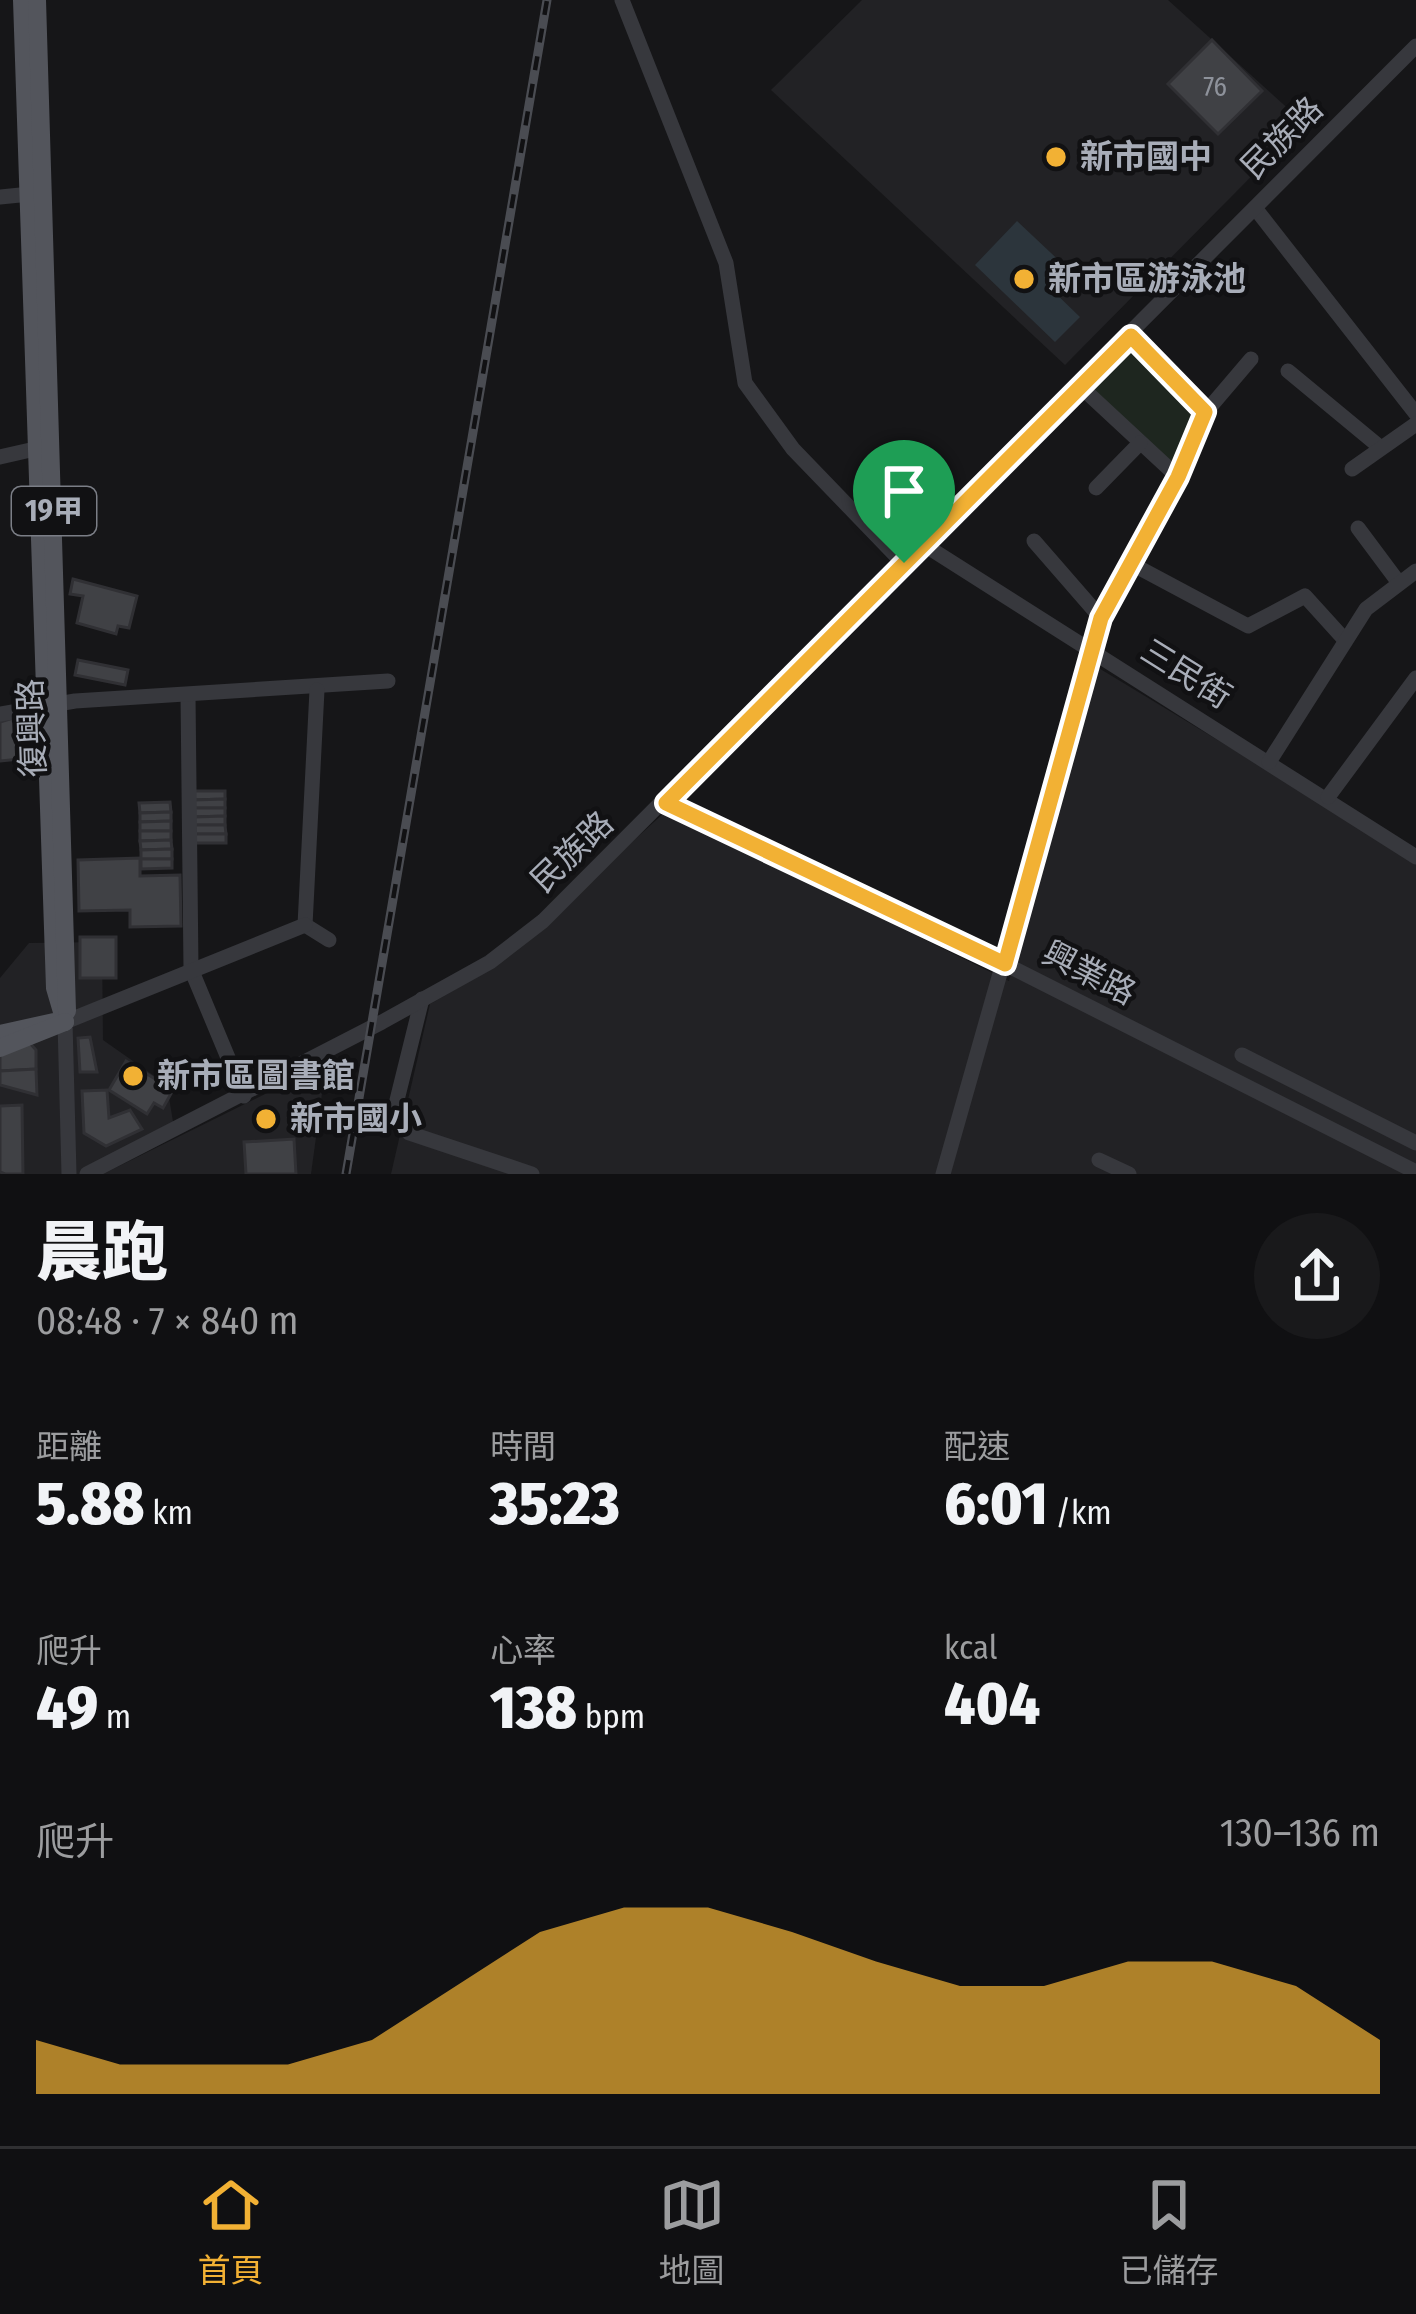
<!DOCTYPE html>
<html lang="zh-TW">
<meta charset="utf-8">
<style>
:root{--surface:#101012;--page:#19191b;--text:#f1f3f6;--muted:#9c9d9f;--line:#303032;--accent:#f2b134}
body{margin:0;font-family:"Fira Sans Condensed","Noto Sans TC",sans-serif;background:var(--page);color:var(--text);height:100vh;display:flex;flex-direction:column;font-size:45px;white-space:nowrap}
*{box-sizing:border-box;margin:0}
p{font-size:39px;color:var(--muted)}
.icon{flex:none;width:66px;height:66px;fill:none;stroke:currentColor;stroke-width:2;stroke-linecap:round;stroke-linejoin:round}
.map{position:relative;height:1174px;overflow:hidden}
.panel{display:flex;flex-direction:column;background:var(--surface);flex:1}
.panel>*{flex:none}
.pin{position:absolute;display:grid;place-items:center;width:102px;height:102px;color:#fff;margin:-123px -51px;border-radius:50% 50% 50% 0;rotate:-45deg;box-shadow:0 0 12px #0007}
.pin .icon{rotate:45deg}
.round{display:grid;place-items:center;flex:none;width:126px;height:126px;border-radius:63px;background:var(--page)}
.head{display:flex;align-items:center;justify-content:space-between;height:204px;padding:0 36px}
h1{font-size:66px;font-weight:800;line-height:90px}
.figures{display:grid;grid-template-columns:repeat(3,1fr);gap:18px;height:204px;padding:12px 36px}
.figures div{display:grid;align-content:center}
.figures b{font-size:60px;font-weight:800}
.figures small{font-size:33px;font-weight:400}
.figures p{font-size:33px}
.chart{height:336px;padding:24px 36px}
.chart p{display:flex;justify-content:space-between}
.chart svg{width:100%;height:216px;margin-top:12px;fill:var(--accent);opacity:.7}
.dock{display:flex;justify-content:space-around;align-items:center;height:168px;border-top:3px solid var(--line);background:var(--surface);font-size:33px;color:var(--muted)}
.dock a{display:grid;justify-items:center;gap:6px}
.dock .on{color:var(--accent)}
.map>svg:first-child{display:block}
.built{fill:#222225}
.green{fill:#1e261f}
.water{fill:#2c353c}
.building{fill:#404145;stroke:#303034;stroke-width:3}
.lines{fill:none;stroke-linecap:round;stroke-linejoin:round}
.minor{stroke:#37383d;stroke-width:15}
.major{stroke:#53555c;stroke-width:18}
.rail-casing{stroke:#4a4c52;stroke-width:9}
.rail{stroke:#111113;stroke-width:4.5;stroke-dasharray:14;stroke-linecap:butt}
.route-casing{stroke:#fff;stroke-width:24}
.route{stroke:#f2b134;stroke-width:15}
.poi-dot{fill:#f2b134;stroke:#111113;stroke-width:4.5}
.labels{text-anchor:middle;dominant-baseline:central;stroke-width:9;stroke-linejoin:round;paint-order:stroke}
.number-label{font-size:27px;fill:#8e929b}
.shield{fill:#111113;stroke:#7b7e86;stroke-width:3}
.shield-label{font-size:30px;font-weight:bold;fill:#a8adb8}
.street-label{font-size:33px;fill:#a8adb8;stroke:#111113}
.poi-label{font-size:33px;font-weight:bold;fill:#a8adb8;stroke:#111113;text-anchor:start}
</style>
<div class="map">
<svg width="1416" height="1174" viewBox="0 0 1416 1174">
<rect width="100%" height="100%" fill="#161618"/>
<!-- built -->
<g class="built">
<polygon points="862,0 1168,0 1304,123 1065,365 771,90"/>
<polygon points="1097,667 1416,860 1416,1174 391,1174 430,1004 496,966 665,812 1009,981"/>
<polygon points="102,942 103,1040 167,1085 175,1134 90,1174 0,1174 0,978 29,943"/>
<polygon points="326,1064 311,1174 103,1174"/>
</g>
<!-- green -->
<polygon class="green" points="1119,331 1195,408 1171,466 1077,375"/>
<!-- water -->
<polygon class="water" points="1017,221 1068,269 1050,288 1080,317 1055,342 975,265"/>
<!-- building -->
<g class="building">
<polygon points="1212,40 1262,91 1218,134 1168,84"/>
<polygon points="73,579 137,596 129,628 118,626 116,634 77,623 83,596 70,594"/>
<polygon points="78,660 128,670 125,685 75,675"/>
<polygon points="13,718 22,725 21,759 0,761 0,722"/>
<polygon points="193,791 225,791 225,799 193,800"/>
<polygon points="225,799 225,808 194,808 193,800"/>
<polygon points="170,802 171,812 140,813 139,803"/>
<polygon points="194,808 225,808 225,816 194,817"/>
<polygon points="171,812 171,821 140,822 140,813"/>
<polygon points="225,816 225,825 194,825 194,817"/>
<polygon points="171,821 171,831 140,831 140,822"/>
<polygon points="194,825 225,825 226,834 194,834"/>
<polygon points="140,831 171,831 171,840 140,841"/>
<rect x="194" y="834" width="32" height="9"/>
<polygon points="171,840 172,849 141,850 140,841"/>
<polygon points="172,849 172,859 141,859 141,850"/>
<polygon points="140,858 140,876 180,875 181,926 130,927 130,910 79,911 78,860"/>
<polygon points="141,859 172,859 172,868 141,869"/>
<rect x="80" y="937" width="36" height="41"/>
<polygon points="90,1037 97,1072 80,1072 78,1038"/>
<polygon points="29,1042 36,1050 36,1069 0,1071 0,1055"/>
<polygon points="126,1061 173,1090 163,1108 154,1103 147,1114 109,1090"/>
<polygon points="36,1069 37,1095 0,1085 0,1071"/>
<polygon points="107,1090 109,1118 130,1110 142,1129 106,1146 84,1133 82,1091"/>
<polygon points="22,1105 23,1174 5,1174 0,1172 0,1106"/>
<polygon points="294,1139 296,1174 246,1174 244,1142"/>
</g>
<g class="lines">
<!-- minor -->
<g class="minor">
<polyline points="622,0 726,263 745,383 793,449 903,563"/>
<polyline points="0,197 40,193"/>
<polyline points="1255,208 1416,414"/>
<polyline points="1131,336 1205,413"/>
<polyline points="1288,371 1381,448"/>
<polyline points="1080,386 1178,477"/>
<polyline points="0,457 48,446"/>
<polyline points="1352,469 1416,424"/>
<polyline points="1096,488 1140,443"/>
<polyline points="1358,528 1399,583"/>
<polyline points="1034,541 1101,618"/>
<polyline points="923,544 1416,857"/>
<polyline points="1130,563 1248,626 1305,596 1344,639"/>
<polyline points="188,695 191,969 244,1096"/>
<polyline points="0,714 75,701 388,681"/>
<polyline points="1269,762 1366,609 1416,571"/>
<polyline points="1328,797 1416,678"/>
<polyline points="666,803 1005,964 1416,1172"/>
<polyline points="305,925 317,690"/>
<polyline points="305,925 329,940"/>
<polyline points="422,999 397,1100 399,1124 409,1133 532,1174"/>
<polyline points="1242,1055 1416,1143"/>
<polyline points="1099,1160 1129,1174"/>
<polyline points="69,1174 65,1022 305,925"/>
<polyline points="87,1174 382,1022 490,962 543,921 1416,46"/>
<polyline points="943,1174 1101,618 1178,477 1205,413 1251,359"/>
</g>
<!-- major -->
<g class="major">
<polyline points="22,0 55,988 65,1022"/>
<polyline points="37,0 67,1011"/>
<polyline points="0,1034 54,1022"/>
<polyline points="0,1048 65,1022"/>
</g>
<defs>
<polyline id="rail" points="346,1174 547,0"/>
</defs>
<!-- rail casing -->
<use href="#rail" class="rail-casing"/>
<!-- rail -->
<use href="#rail" class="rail"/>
</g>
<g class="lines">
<defs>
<polygon id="route" points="1131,336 1205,412 1178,477 1101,618 1005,964 666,803"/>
</defs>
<!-- route casing -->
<use href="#route" class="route-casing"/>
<!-- route -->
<use href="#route" class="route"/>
</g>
<!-- markers -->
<g class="poi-dot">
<circle cx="1056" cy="157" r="12"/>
<circle cx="1024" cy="279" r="12"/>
<circle cx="133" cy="1076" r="12"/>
<circle cx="266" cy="1119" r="12"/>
</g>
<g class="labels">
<!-- number labels -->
<g class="number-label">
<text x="1215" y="87">76</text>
</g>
<!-- shield labels -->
<rect class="shield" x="12" y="487" width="84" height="48" rx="9"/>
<g class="shield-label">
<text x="54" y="511">19甲</text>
</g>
<!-- street labels -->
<g class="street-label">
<text transform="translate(1282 138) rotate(-45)">民族路</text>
<text transform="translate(1186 674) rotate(32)">三民街</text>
<text transform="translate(32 728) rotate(-92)">復興路</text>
<text transform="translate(572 852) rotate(-44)">民族路</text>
<text transform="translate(1089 973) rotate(27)">興業路</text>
</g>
<!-- poi labels -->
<g class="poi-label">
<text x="1080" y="157">新市國中</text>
<text x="1048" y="279">新市區游泳池</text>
<text x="157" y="1076">新市區圖書館</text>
<text x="290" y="1119">新市國小</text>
</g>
</g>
</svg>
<div class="pin" style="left:904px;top:563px;background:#1e9e55"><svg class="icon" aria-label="arrive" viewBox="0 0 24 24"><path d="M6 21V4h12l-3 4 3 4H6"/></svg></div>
</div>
<section class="panel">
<div class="head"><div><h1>晨跑</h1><p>08:48 · 7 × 840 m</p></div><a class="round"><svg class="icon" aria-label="share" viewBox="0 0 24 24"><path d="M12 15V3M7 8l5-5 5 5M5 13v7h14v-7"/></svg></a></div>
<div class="figures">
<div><p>距離</p><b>5.88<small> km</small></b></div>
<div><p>時間</p><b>35:23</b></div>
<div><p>配速</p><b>6:01<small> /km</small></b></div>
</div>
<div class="figures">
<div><p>爬升</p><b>49<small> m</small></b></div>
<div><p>心率</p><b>138<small> bpm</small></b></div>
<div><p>kcal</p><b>404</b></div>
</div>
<div class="chart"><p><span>爬升</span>130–136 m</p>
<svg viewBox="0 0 160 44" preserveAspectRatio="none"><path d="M0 44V33L10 38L20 38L30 38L40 33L50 22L60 11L70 6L80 6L90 11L100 17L110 22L120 22L130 17L140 17L150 22L160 33V44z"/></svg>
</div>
</section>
<nav class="dock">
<a class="on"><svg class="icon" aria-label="home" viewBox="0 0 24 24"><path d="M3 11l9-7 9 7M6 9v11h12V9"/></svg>首頁</a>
<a><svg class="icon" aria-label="map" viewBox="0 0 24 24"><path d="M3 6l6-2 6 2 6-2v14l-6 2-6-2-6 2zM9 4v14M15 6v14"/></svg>地圖</a>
<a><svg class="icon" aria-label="saved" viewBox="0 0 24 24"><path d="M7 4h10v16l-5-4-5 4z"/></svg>已儲存</a>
</nav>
